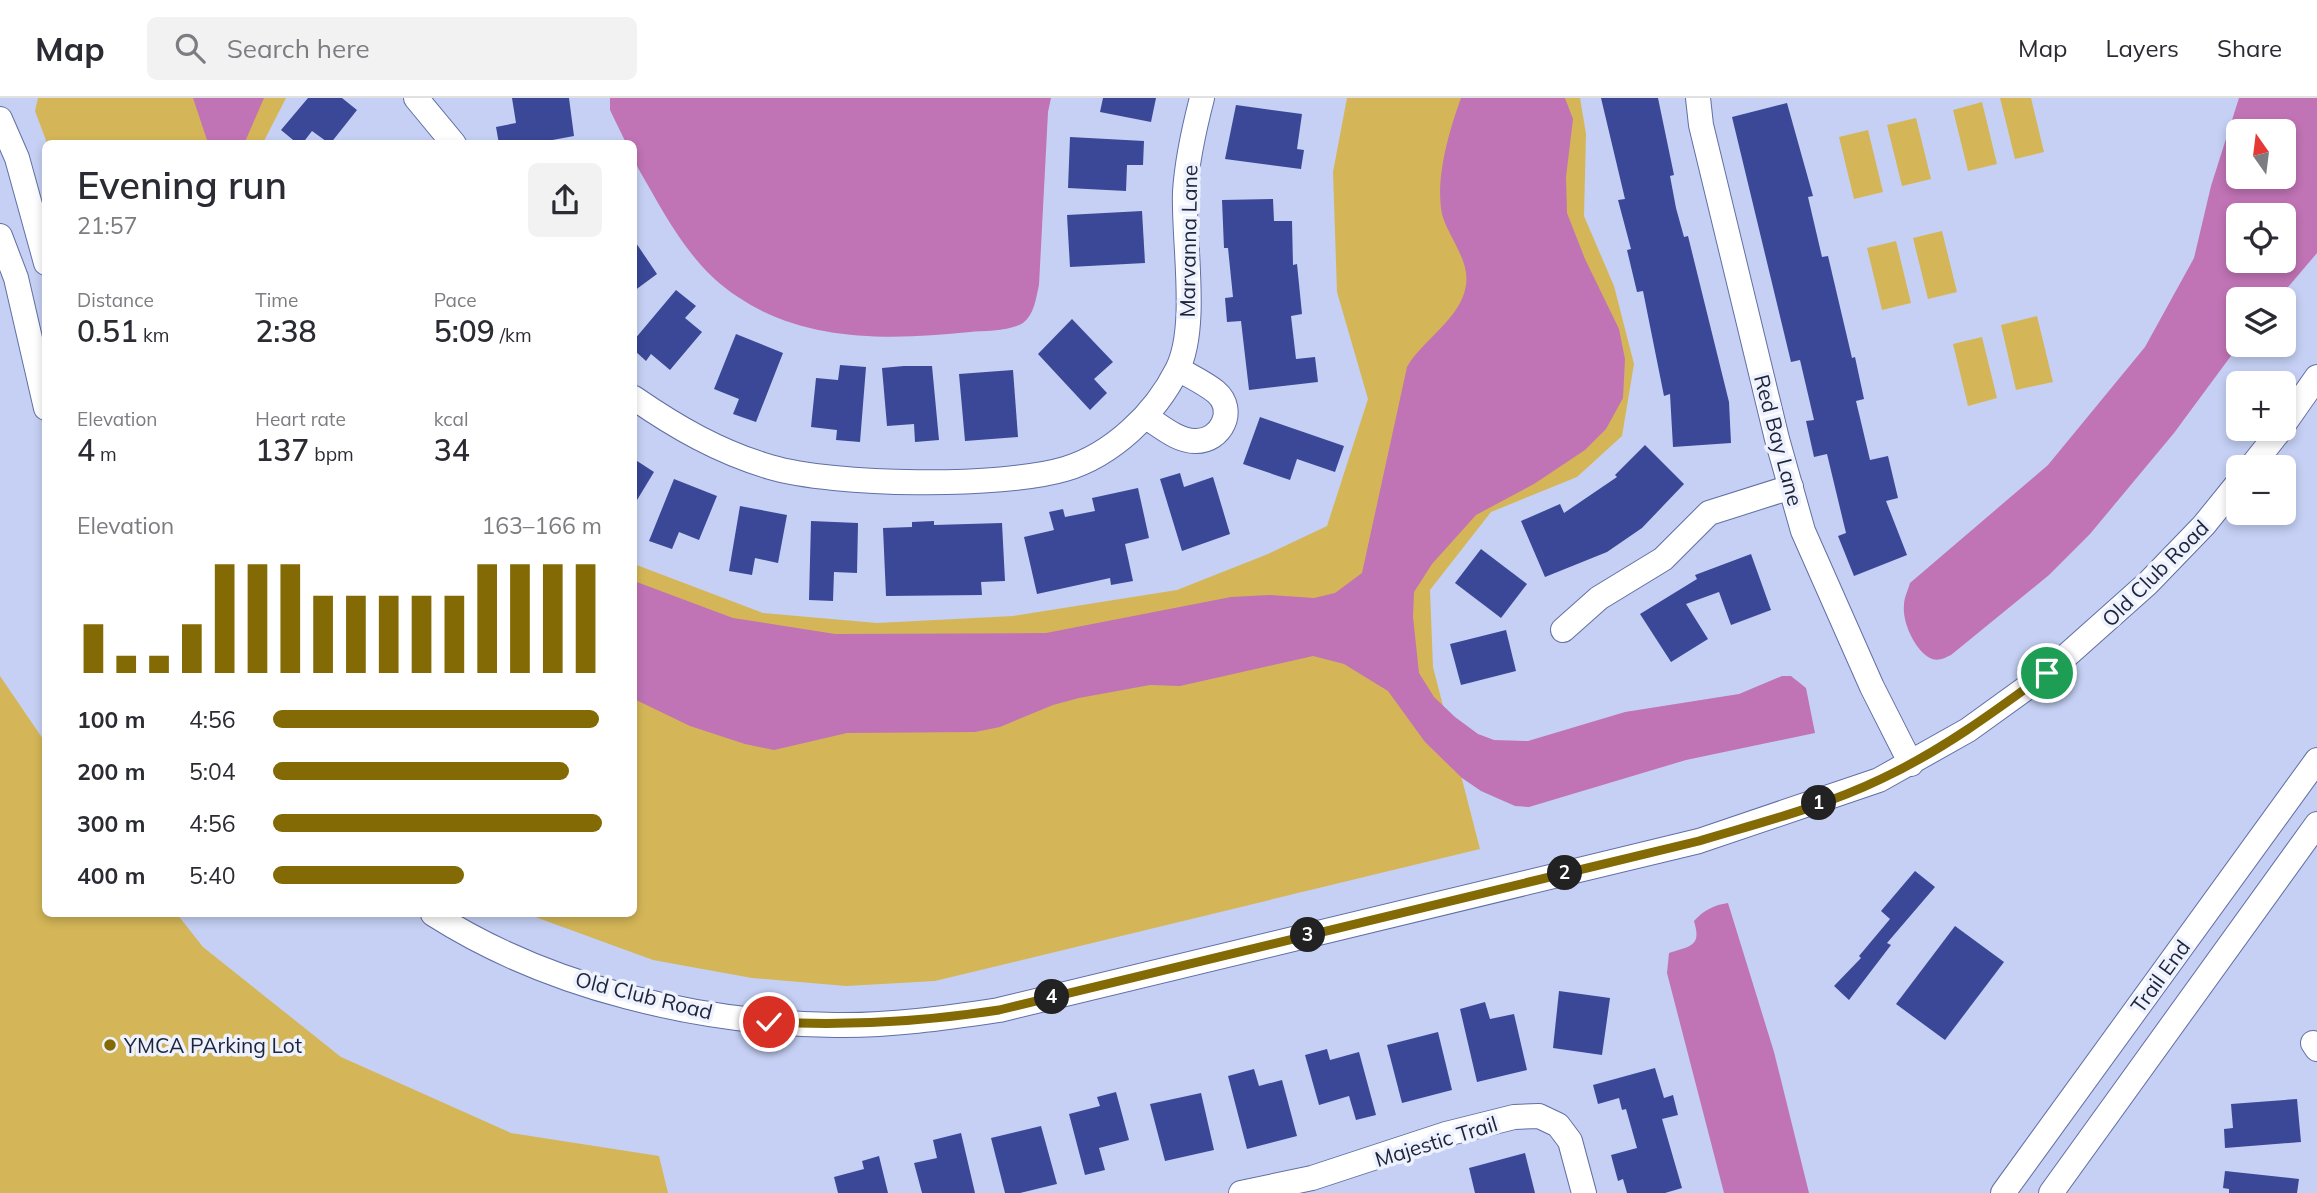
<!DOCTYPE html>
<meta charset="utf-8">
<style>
:root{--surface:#fff;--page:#f2f2f3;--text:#2b2b33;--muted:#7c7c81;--line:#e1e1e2;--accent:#836a04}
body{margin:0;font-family:Mulish,sans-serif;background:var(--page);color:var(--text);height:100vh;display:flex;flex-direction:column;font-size:26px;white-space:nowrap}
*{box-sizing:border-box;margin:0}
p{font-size:23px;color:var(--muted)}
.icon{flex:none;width:38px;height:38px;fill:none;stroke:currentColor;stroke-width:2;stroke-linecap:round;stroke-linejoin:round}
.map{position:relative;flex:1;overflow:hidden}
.drawer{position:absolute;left:42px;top:42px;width:595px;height:777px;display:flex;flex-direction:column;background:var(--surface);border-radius:10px;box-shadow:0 4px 10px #0003}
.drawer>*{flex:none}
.needle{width:46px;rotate:346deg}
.tools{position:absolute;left:2226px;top:21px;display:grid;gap:14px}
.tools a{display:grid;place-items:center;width:70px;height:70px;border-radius:10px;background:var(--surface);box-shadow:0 4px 10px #0003;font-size:35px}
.pin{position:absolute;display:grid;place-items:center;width:60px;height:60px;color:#fff;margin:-30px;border:4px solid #fff;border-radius:50%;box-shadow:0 2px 7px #0007}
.km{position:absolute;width:35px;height:35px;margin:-18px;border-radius:50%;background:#222;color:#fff;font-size:19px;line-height:35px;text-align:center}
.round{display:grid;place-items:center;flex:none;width:74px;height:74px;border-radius:10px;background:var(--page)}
.headline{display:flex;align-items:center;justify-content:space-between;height:119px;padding:0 35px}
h1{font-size:38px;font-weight:600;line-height:52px}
.stats{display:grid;grid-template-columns:repeat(3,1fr);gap:10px;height:119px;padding:7px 35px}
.stats div{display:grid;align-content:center}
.stats b{font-size:30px;font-weight:600}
.stats small{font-size:19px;font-weight:400}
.stats p{font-size:19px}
.chart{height:196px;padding:14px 35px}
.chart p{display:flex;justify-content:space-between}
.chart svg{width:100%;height:126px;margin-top:7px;stroke:var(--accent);stroke-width:6}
ul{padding:0 35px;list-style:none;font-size:23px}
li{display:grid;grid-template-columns:112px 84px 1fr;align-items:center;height:52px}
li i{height:18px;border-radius:9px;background:var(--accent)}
header{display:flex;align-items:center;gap:42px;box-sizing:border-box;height:98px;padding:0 35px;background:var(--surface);border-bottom:2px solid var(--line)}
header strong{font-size:33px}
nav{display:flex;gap:38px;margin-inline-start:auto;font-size:24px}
.search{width:490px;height:63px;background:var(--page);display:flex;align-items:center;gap:18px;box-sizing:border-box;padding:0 24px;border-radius:10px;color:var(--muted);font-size:26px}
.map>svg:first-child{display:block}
.green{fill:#d4b658}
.water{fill:#c073b5;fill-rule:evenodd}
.building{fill:#3a4897}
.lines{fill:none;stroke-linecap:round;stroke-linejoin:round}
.minor-casing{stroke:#616fa4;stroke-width:26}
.minor{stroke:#fff;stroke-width:24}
.route-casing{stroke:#fff;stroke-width:14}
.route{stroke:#836a04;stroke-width:9}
.poi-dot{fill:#836a04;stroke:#eef2fe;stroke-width:2.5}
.labels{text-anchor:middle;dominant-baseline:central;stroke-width:7;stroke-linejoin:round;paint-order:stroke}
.street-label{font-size:21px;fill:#1e243a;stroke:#eef2fe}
.poi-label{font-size:21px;fill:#1e243a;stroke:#eef2fe;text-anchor:start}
</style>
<header>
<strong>Map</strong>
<div class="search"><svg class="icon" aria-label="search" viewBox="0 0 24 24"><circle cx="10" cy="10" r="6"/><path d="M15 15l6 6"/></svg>Search here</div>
<nav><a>Map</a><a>Layers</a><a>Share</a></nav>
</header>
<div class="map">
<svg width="2317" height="1095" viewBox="0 0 2317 1095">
<rect width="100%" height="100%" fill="#c5d0f4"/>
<!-- green -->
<g class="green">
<polygon points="38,0 286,0 263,45 47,45 35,13"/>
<polygon points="1347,0 1580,0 1586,36 1584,118 1614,188 1634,266 1622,338 1577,379 1491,414 1430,492 1433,569 1480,751 935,883 846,888 752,880 653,862 527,816 634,816 634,466 763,515 877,525 1013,518 1177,492 1268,456 1327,428 1368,301 1337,194 1333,74"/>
<polygon points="2000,0 2031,0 2044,54 2015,61"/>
<polygon points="1982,4 1997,66 1968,73 1953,12"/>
<polygon points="1916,20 1931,81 1902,88 1887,27"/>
<polygon points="1868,32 1883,94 1854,101 1839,39"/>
<polygon points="1942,133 1957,194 1928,201 1913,140"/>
<polygon points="1896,143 1911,205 1882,212 1867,150"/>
<polygon points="2037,218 2053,284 2016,292 2001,227"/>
<polygon points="1982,239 1997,300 1968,308 1953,246"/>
<polygon points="0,578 45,644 46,816 177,816 203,849 341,959 511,1035 659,1058 668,1095 0,1095"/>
</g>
<!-- water -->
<g class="water">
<polygon points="193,0 264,0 244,46 208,45"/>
<path d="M610,0H1051L1048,14L1039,187C1036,200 1034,217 1023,225C1011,233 984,233 970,234C893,242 806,245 738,199C690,168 666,118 638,70L634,60V46L626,45L610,12Z"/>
<path d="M1461,0H1565L1573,21L1566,79L1567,115L1585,161L1619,231L1625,261L1623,300L1606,331L1585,352L1534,386L1476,417L1432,466L1414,494L1413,519L1419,575L1434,599L1455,619L1478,636L1494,642L1528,643L1625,614L1739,596L1782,578H1791L1806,590L1815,635L1686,662L1529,709L1515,708L1481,693L1462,680L1425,644L1388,593L1344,566L1313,558L1180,588L1150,587L1079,600L1053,607L1000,629L975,634L847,635L774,652L745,646L690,628L634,601V483L733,520L835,536L1046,535L1231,499L1269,497L1314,500L1335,495L1362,475L1407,269C1423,241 1461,221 1466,187C1470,162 1448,139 1442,116C1435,81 1449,33 1461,0Z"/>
<path d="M2239,0H2317V155L2278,201H2238L2239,247L2174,335L2090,436L2049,477L1951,557C1945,560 1937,564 1930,560C1915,552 1902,524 1904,507C1904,500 1908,492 1910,485L2048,367L2145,249L2194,160L2211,88ZM2238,33H2284V79H2238ZM2238,117H2284V163H2238Z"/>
<path d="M1728,805L1774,954L1809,1095H1724L1667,875L1669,855C1690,848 1702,849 1694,823C1704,812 1714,807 1728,805Z"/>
</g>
<!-- building -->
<g class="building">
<polygon points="308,0 342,0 357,12 330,46 312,33 302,46 298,46 281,32"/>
<polygon points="512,0 569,0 574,38 531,46 499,46 496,29 516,25"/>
<polygon points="1103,0 1156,0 1151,24 1100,14"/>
<polygon points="1601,0 1658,0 1674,77 1670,78 1676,110 1684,139 1688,138 1729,304 1731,345 1673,349 1670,296 1664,298 1643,193 1637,194 1627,152 1631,151 1618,102 1625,101"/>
<polygon points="1787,5 1813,98 1808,99 1822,159 1828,158 1852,260 1855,259 1864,301 1856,303 1870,362 1888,358 1898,400 1886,403 1907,457 1854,478 1838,438 1846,435 1827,356 1814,359 1806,323 1814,322 1800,262 1791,264 1732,19"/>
<polygon points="1236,7 1302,16 1297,51 1304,52 1301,71 1225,61"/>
<polygon points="1070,39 1144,43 1143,67 1127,67 1126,93 1068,90"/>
<polygon points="1273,101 1274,123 1292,123 1293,167 1297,166 1302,216 1291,218 1296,261 1315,259 1318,284 1249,292 1241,223 1227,224 1225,200 1233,199 1228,150 1224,150 1222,102"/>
<polygon points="1142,113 1145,165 1070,169 1067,117"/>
<polygon points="634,142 657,176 634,193"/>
<polygon points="676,192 696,208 685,220 702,234 670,272 651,256 646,263 634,252 634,242"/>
<polygon points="1072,221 1113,264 1094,281 1107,295 1090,312 1038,256"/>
<polygon points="736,236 783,255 756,324 733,316 739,301 714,291"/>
<polygon points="840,267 866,269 860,344 836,342 837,332 811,329 816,280 838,282"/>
<polygon points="904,268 932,268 939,342 915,344 914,326 887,328 882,270"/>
<polygon points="1013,272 1018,339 965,343 959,276"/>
<polygon points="1260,319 1344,348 1335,374 1297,361 1290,382 1243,366"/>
<polygon points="1645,347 1684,386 1642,430 1607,454 1545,479 1521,423 1560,406 1564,415 1617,379 1615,377"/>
<polygon points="634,361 654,374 634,407"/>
<polygon points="1180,375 1184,389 1213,379 1230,436 1182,453 1160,381"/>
<polygon points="674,381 717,398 699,442 679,434 672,451 649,443"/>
<polygon points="1138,390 1149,440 1125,446 1133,483 1111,487 1110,480 1037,496 1024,439 1054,432 1049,414 1063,411 1065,419 1095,413 1092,400"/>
<polygon points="740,408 787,417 778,465 755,460 752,477 729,473"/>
<polygon points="811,423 858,425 857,475 834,474 833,503 809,502"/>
<polygon points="934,423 934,427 1002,425 1005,483 981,484 982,497 886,498 883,430 912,429 912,424"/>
<polygon points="1481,451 1527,486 1501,520 1455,485"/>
<polygon points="1751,456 1771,512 1731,527 1719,494 1686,506 1708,541 1671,564 1640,516 1697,481 1695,477"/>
<polygon points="1506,532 1516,573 1461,587 1450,546"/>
<polygon points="1915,773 1935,789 1887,845 1891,847 1849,902 1834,888 1861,860 1859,858 1890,821 1881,813"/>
<polygon points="1955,828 2004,864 1945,942 1896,906"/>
<polygon points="1559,893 1610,900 1602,957 1553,950"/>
<polygon points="1485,904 1490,921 1514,916 1527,972 1477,984 1460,911"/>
<polygon points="1438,934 1452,992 1402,1005 1387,947"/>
<polygon points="1327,951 1330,962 1359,954 1376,1017 1356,1022 1349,998 1319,1007 1305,957"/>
<polygon points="1655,970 1664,1000 1673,997 1678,1017 1662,1021 1682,1090 1665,1095 1627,1095 1623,1081 1618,1083 1611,1057 1637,1050 1626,1011 1622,1012 1619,1000 1598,1006 1593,987"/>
<polygon points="1254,971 1259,988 1282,982 1297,1038 1247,1051 1228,978"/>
<polygon points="1116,994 1129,1042 1099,1050 1105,1072 1085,1077 1069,1016 1100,1008 1097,999"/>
<polygon points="1201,995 1214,1052 1165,1063 1150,1006"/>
<polygon points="2297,1001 2301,1044 2225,1050 2224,1031 2233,1030 2231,1006"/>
<polygon points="1041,1028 1057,1086 1020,1095 1005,1095 991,1040"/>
<polygon points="961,1035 975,1095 922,1095 914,1065 937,1060 933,1042"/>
<polygon points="1525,1055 1535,1095 1475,1095 1469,1070"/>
<polygon points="879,1058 888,1095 838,1095 834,1079 864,1071 862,1063"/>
<polygon points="2225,1073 2299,1081 2297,1095 2229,1095 2229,1091 2223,1090"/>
</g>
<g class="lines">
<defs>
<g id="minor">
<polyline points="416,0 454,46"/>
<polyline points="1698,0 1701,27 1777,341 1803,433 1872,589 1911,666"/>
<polyline points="0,21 17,60 46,165"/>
<polyline points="0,138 16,180 46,310"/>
<path d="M634,300C676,329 719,354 770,369C834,388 1001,390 1065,371C1112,357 1155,316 1177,272C1199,230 1183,142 1185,94C1187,61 1194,31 1202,0"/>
<path d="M1146,319C1161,328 1177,343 1195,343C1221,344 1237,312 1216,294C1205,285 1190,278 1178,271"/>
<polyline points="2284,326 2317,279"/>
<polyline points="2251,369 2281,331"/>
<polyline points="1563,532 1599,500 1663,461 1709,415 1791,389"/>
<path d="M433,816C549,890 699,925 835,927C890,928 945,920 999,912L1699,743L1879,682L1968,632L2047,575L2148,485L2204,427L2238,385"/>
<polyline points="2313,945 2317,951"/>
<polyline points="1241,1095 1312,1080 1446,1036 1514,1019 1539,1018 1558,1027 1570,1043 1584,1095"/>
<polyline points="2003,1095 2317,662"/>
<polyline points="2051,1095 2317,726"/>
</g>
</defs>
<!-- minor casing -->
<use href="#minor" class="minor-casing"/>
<!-- minor -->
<use href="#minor" class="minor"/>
</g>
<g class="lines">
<defs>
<path id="route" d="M769,924C847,928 922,924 999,912L1699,743C1759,725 1823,709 1881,681C1941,653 1994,614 2047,575"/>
</defs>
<!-- route casing -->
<use href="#route" class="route-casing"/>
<!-- route -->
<use href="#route" class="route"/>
</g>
<!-- markers -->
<circle class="poi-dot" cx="110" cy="947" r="7"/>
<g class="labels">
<!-- street labels -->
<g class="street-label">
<text transform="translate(1188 143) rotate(-89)">Marvanna Lane</text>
<text transform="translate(1779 342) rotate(75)">Red Bay Lane</text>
<text transform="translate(2155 475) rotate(-45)">Old Club Road</text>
<text transform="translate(2160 878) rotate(-54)">Trail End</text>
<text transform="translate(644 897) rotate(14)">Old Club Road</text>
<text transform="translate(1436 1043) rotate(-17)">Majestic Trail</text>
</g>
<!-- poi labels -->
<g class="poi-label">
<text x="124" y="947">YMCA PArking Lot</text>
</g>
</g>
</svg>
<div class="tools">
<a><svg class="needle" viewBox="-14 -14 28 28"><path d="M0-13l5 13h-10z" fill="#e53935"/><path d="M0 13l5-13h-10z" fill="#7c7c81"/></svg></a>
<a><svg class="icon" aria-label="locate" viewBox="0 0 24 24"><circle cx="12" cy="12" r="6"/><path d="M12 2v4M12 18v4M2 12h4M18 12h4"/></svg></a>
<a><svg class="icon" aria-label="layers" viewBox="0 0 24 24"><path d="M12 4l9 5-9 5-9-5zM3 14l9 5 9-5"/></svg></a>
<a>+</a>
<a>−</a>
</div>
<div class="pin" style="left:2047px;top:575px;background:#1e9e55"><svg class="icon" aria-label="arrive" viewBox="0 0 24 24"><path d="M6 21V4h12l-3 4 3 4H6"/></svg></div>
<div class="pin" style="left:769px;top:924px;background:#d93025"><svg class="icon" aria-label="check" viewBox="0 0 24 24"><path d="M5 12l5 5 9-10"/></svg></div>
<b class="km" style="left:1819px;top:705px">1</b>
<b class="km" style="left:1565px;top:775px">2</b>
<b class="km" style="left:1308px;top:837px">3</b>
<b class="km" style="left:1052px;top:899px">4</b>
<section class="drawer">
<div class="headline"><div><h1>Evening run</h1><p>21:57</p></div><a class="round"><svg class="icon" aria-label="share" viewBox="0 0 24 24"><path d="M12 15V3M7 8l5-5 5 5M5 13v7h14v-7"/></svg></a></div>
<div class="stats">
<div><p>Distance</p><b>0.51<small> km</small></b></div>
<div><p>Time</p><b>2:38</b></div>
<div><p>Pace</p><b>5:09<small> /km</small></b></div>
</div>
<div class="stats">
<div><p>Elevation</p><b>4<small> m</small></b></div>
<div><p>Heart rate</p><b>137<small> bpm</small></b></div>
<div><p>kcal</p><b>34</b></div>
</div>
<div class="chart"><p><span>Elevation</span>163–166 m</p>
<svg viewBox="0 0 160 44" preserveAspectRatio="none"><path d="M5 44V27M15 44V38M25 44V38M35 44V27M45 44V6M55 44V6M65 44V6M75 44V17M85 44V17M95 44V17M105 44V17M115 44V17M125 44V6M135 44V6M145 44V6M155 44V6"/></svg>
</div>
<ul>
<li><b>100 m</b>4:56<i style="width:99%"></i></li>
<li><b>200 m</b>5:04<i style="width:90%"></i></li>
<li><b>300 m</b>4:56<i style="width:100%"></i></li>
<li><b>400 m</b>5:40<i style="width:58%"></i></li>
</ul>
</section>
</div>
